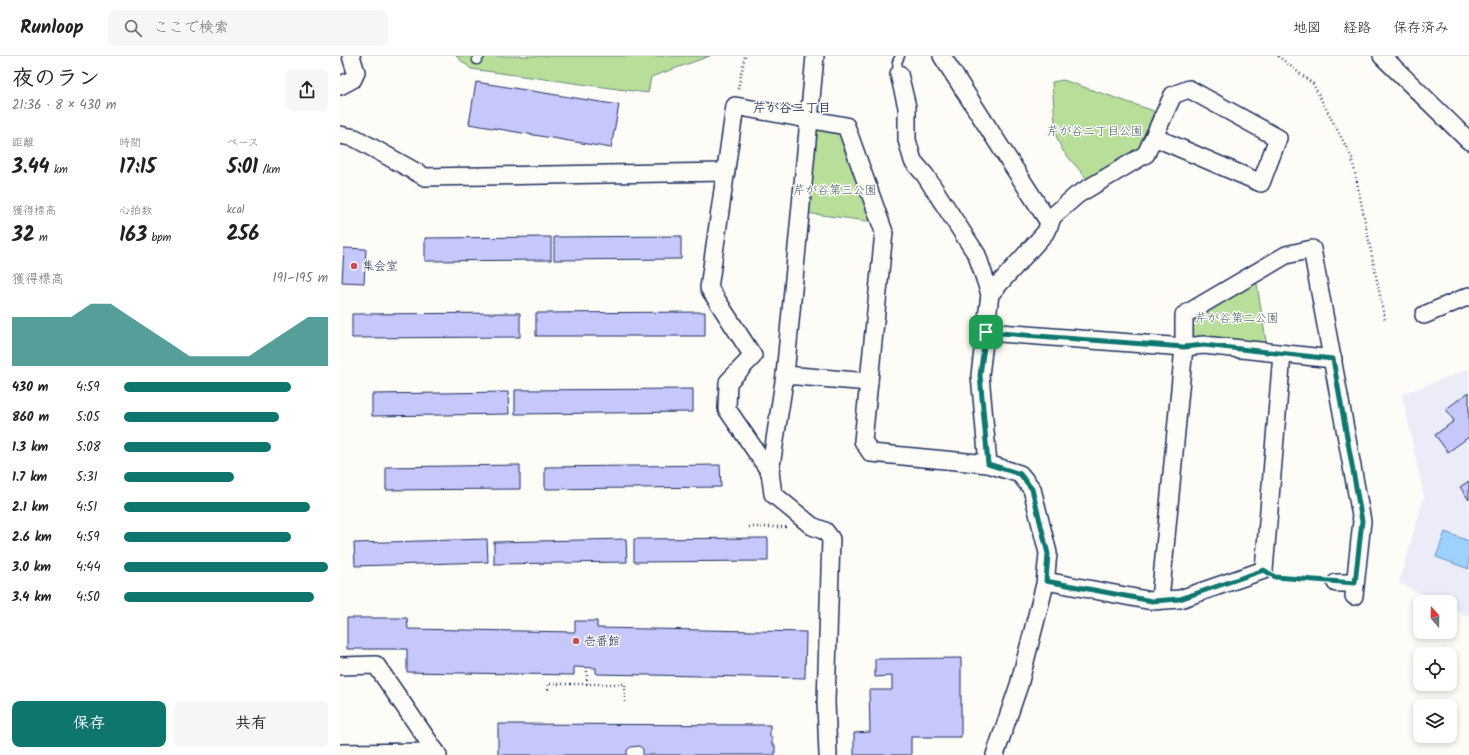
<!DOCTYPE html>
<html lang="ja">
<meta charset="utf-8">
<style>
:root{--surface:#fff;--page:#f6f6f6;--text:#202124;--muted:#757577;--line:#e0e0e0;--accent:#0f766e}
body{margin:0;font-family:Kalam,"Klee One",sans-serif;background:var(--page);color:var(--text);height:100vh;display:flex;flex-direction:column;font-size:15px;white-space:nowrap}
*{box-sizing:border-box;margin:0}
p{font-size:13px;color:var(--muted)}
.icon{flex:none;width:22px;height:22px;fill:none;stroke:currentColor;stroke-width:2;stroke-linecap:round;stroke-linejoin:round}
.map{position:relative;flex:1;overflow:hidden}
.panel{display:flex;flex-direction:column;background:var(--surface);width:340px}
.panel>*{flex:none}
.needle{width:26px;rotate:340deg}
.tools{position:absolute;left:1073px;top:539px;display:grid;gap:8px}
.tools a{display:grid;place-items:center;width:44px;height:44px;border-radius:8px;background:var(--surface);box-shadow:0 2px 6px #0003;font-size:20px}
.pin{position:absolute;display:grid;place-items:center;width:34px;height:34px;color:#fff;margin:-17px;border-radius:8px;box-shadow:0 2px 6px #0006}
.round{display:grid;place-items:center;flex:none;width:42px;height:42px;border-radius:8px;background:var(--page)}
.summary{display:flex;align-items:center;justify-content:space-between;height:68px;padding:0 12px}
h1{font-size:22px;font-weight:600;line-height:30px}
.metrics{display:grid;grid-template-columns:repeat(3,1fr);gap:6px;height:68px;padding:4px 12px}
.metrics div{display:grid;align-content:center}
.metrics b{font-size:20px;font-weight:600}
.metrics small{font-size:11px;font-weight:400}
.metrics p{font-size:11px}
.chart{height:112px;padding:8px 12px}
.chart p{display:flex;justify-content:space-between}
.chart svg{width:100%;height:72px;margin-top:4px;fill:var(--accent);opacity:.7}
.primary-button{display:flex;gap:8px;margin-top:auto;padding:8px 12px}
.primary-button a{flex:1;height:46px;border-radius:8px;background:var(--accent);color:#fff;font-size:16px;font-weight:600;line-height:46px;text-align:center}
.primary-button a+a{background:var(--page);color:var(--text)}
ul{padding:0 12px;list-style:none;font-size:13px}
li{display:grid;grid-template-columns:64px 48px 1fr;align-items:center;height:30px}
li i{height:10px;border-radius:5px;background:var(--accent)}
header{display:flex;align-items:center;gap:24px;box-sizing:border-box;height:56px;padding:0 20px;background:var(--surface);border-bottom:1px solid var(--line)}
header strong{font-size:19px}
nav{display:flex;gap:22px;margin-inline-start:auto;font-size:14px}
.search{width:280px;height:36px;background:var(--page);display:flex;align-items:center;gap:10px;box-sizing:border-box;padding:0 14px;border-radius:8px;color:var(--muted);font-size:15px}
main{display:flex;flex:1;min-height:0}
.map>svg:first-child{display:block}
.built{fill:#ececf8}
.green{fill:#b8de99;stroke:#6a867c}
.water{fill:#9ed1fc;stroke:#6a90bd}
.building{fill:#c6c7fa;stroke:#1b2f5e}
.lines{fill:none;stroke-linecap:round;stroke-linejoin:round}
.lane-casing{stroke:#1b2f5e;stroke-width:11}
.street-casing{stroke:#1b2f5e;stroke-width:20}
.path{stroke:#1b2f5e;stroke-width:2.5;stroke-dasharray:1 3;stroke-linecap:butt}
.lane{stroke:#fdfcf7;stroke-width:8}
.street{stroke:#fdfcf7;stroke-width:17}
.route-casing{stroke:#fff;stroke-width:8}
.route{stroke:#0f766e;stroke-width:5}
.poi-dot{fill:#d1495b;stroke:#fdfcf7;stroke-width:1.5}
.labels{text-anchor:middle;dominant-baseline:central;stroke-width:3;stroke-linejoin:round;paint-order:stroke}
.park-label{font-size:12px;fill:#425b6d;stroke:#fdfcf7}
.poi-label{font-size:12px;fill:#1b2f5e;stroke:#fdfcf7;text-anchor:start}
.neighbourhood-label{font-size:13px;font-weight:bold;fill:#1b2f5e;stroke:#fdfcf7}
</style>
<header>
<strong>Runloop</strong>
<div class="search"><svg class="icon" aria-label="search" viewBox="0 0 24 24"><circle cx="10" cy="10" r="6"/><path d="M15 15l6 6"/></svg>ここで検索</div>
<nav><a>地図</a><a>経路</a><a>保存済み</a></nav>
</header>
<main>
<section class="panel">
<div class="summary"><div><h1>夜のラン</h1><p>21:36 · 8 × 430 m</p></div><a class="round"><svg class="icon" aria-label="share" viewBox="0 0 24 24"><path d="M12 15V3M7 8l5-5 5 5M5 13v7h14v-7"/></svg></a></div>
<div class="metrics">
<div><p>距離</p><b>3.44<small> km</small></b></div>
<div><p>時間</p><b>17:15</b></div>
<div><p>ペース</p><b>5:01<small> /km</small></b></div>
</div>
<div class="metrics">
<div><p>獲得標高</p><b>32<small> m</small></b></div>
<div><p>心拍数</p><b>163<small> bpm</small></b></div>
<div><p>kcal</p><b>256</b></div>
</div>
<div class="chart"><p><span>獲得標高</span>191–195 m</p>
<svg viewBox="0 0 160 44" preserveAspectRatio="none"><path d="M0 44V14L10 14L20 14L30 14L40 6L50 6L60 14L70 22L80 30L90 38L100 38L110 38L120 38L130 30L140 22L150 14L160 14V44z"/></svg>
</div>
<ul>
<li><b>430 m</b>4:59<i style="width:82%"></i></li>
<li><b>860 m</b>5:05<i style="width:76%"></i></li>
<li><b>1.3 km</b>5:08<i style="width:72%"></i></li>
<li><b>1.7 km</b>5:31<i style="width:54%"></i></li>
<li><b>2.1 km</b>4:51<i style="width:91%"></i></li>
<li><b>2.6 km</b>4:59<i style="width:82%"></i></li>
<li><b>3.0 km</b>4:44<i style="width:100%"></i></li>
<li><b>3.4 km</b>4:50<i style="width:93%"></i></li>
</ul>
<div class="primary-button"><a>保存</a><a>共有</a></div>
</section>
<div class="map">
<svg width="1129" height="699" viewBox="0 0 1129 699">
<rect width="100%" height="100%" fill="#fdfcf7"/>
<filter id="ink" filterUnits="userSpaceOnUse"><feTurbulence type="fractalNoise" baseFrequency=".025" numOctaves="2"/><feDisplacementMap in="SourceGraphic" scale="8" xChannelSelector="R" yChannelSelector="G"/><feConvolveMatrix kernelMatrix="1 2 1 2 8 2 1 2 1" color-interpolation-filters="sRGB"/></filter>
<g filter="url(#ink)">
<!-- built -->
<polygon class="built" points="1129,313 1129,561 1110,552 1110,546 1098,546 1059,527 1084,441 1062,338"/>
<!-- green -->
<g class="green">
<polygon points="116,0 370,0 311,21 308,37 131,13"/>
<polygon points="723,24 814,55 801,92 748,124 723,95 716,80 712,26"/>
<polygon points="475,71 502,75 535,166 466,157"/>
<polygon points="916,222 927,291 851,286 851,261"/>
</g>
<!-- water -->
<polygon class="water" points="1105,476 1129,485 1129,513 1096,501"/>
<!-- building -->
<g class="building">
<polygon points="136,26 279,49 271,92 129,68"/>
<polygon points="341,180 341,203 214,204 214,181"/>
<polygon points="211,181 211,204 85,205 85,182"/>
<polygon points="4,192 26,193 24,227 2,226"/>
<polygon points="365,256 365,280 196,280 196,257"/>
<polygon points="180,257 180,281 12,282 12,258"/>
<polygon points="353,333 353,356 175,358 175,334"/>
<polygon points="168,336 169,358 32,360 32,338"/>
<polygon points="1129,336 1129,381 1108,396 1095,379 1114,365 1106,353"/>
<polygon points="180,409 180,433 46,434 46,411"/>
<polygon points="380,409 381,431 205,433 205,411"/>
<polygon points="1129,425 1129,444 1120,431"/>
<polygon points="428,482 428,505 294,506 294,483"/>
<polygon points="147,483 148,506 15,510 14,487"/>
<polygon points="286,483 287,506 154,508 154,486"/>
<polygon points="7,562 67,562 68,573 235,576 235,565 257,565 257,572 466,576 465,622 256,618 256,612 234,611 234,619 67,616 67,593 7,593"/>
<polygon points="621,602 621,681 571,681 571,699 514,699 514,677 530,676 529,634 552,634 552,620 535,621 535,603"/>
<polygon points="158,668 430,669 430,681 432,681 432,689 435,689 435,699 303,699 303,693 299,690 291,691 287,694 287,699 158,699"/>
</g>
<g class="lines">
<defs>
<g id="lane">
<polyline points="137,4 140,0"/>
<polyline points="559,18 557,6 560,0"/>
</g>
<g id="street">
<polyline points="602,0 710,168"/>
<polyline points="1042,0 1129,85"/>
<polyline points="559,18 567,51 567,84 573,105 585,119 637,199 650,238"/>
<polyline points="0,30 13,23 16,16 11,0"/>
<polyline points="0,79 15,82 85,121 386,116"/>
<polyline points="1084,259 1129,240"/>
<polyline points="646,276 844,291 864,289 993,303"/>
<polyline points="445,319 475,0"/>
<polyline points="648,408 640,319 650,238 705,177 713,160 737,139 806,98 833,39 849,33 938,82 921,127 814,81"/>
<polyline points="430,416 387,353 388,326 413,300 369,232 395,50 506,70 544,176 523,385 531,397 648,408 680,418 692,433 708,497 705,528 679,629 655,699"/>
<polyline points="706,525 812,545 840,543 924,514 942,298"/>
<polyline points="996,527 1015,527"/>
<polyline points="820,544 844,291 844,259 946,199 972,193 1022,465 1014,540"/>
<polyline points="0,610 36,609 98,699"/>
<polyline points="0,697 96,696"/>
<polyline points="488,699 486,646 491,483 485,475 472,470 433,438 430,416 445,319 529,326"/>
</g>
</defs>
<!-- lane casing -->
<use href="#lane" class="lane-casing"/>
<!-- street casing -->
<use href="#street" class="street-casing"/>
<!-- path -->
<g class="path">
<polyline points="938,0 973,28 1012,102 1045,264"/>
<polyline points="398,33 405,0"/>
<polyline points="409,471 446,471"/>
<polyline points="939,522 979,526"/>
<polyline points="247,628 247,612"/>
<polyline points="208,634 208,628 285,628 285,646"/>
</g>
<!-- lane -->
<use href="#lane" class="lane"/>
<!-- street -->
<use href="#street" class="street"/>
</g>
</g>
<g class="lines" filter="url(#ink)">
<defs>
<polygon id="route" points="646,276 844,291 864,289 993,303 1022,465 1015,527 935,521 924,514 840,543 812,545 706,525 708,498 692,433 680,418 648,408 640,319"/>
</defs>
<!-- route casing -->
<use href="#route" class="route-casing"/>
<!-- route -->
<use href="#route" class="route"/>
</g>
<!-- markers -->
<g class="poi-dot">
<circle cx="14" cy="210" r="4"/>
<circle cx="236" cy="585" r="4"/>
</g>
<g class="labels">
<!-- park labels -->
<g class="park-label">
<text x="755" y="75">芹が谷二丁目公園</text>
<text x="495" y="134">芹が谷第三公園</text>
<text x="897" y="262">芹が谷第二公園</text>
</g>
<!-- poi labels -->
<g class="poi-label">
<text x="22" y="210">集会室</text>
<text x="244" y="585">壱番館</text>
</g>
<!-- neighbourhood labels -->
<g class="neighbourhood-label">
<text x="452" y="52">芹が谷二丁目</text>
</g>
</g>
</svg>
<div class="tools">
<a><svg class="needle" viewBox="-14 -14 28 28"><path d="M0-13l5 13h-10z" fill="#e53935"/><path d="M0 13l5-13h-10z" fill="#757577"/></svg></a>
<a><svg class="icon" aria-label="locate" viewBox="0 0 24 24"><circle cx="12" cy="12" r="6"/><path d="M12 2v4M12 18v4M2 12h4M18 12h4"/></svg></a>
<a><svg class="icon" aria-label="layers" viewBox="0 0 24 24"><path d="M12 4l9 5-9 5-9-5zM3 14l9 5 9-5"/></svg></a>
</div>
<div class="pin" style="left:646px;top:276px;background:#1e9e55"><svg class="icon" aria-label="arrive" viewBox="0 0 24 24"><path d="M6 21V4h12l-3 4 3 4H6"/></svg></div>
</div>
</main>
